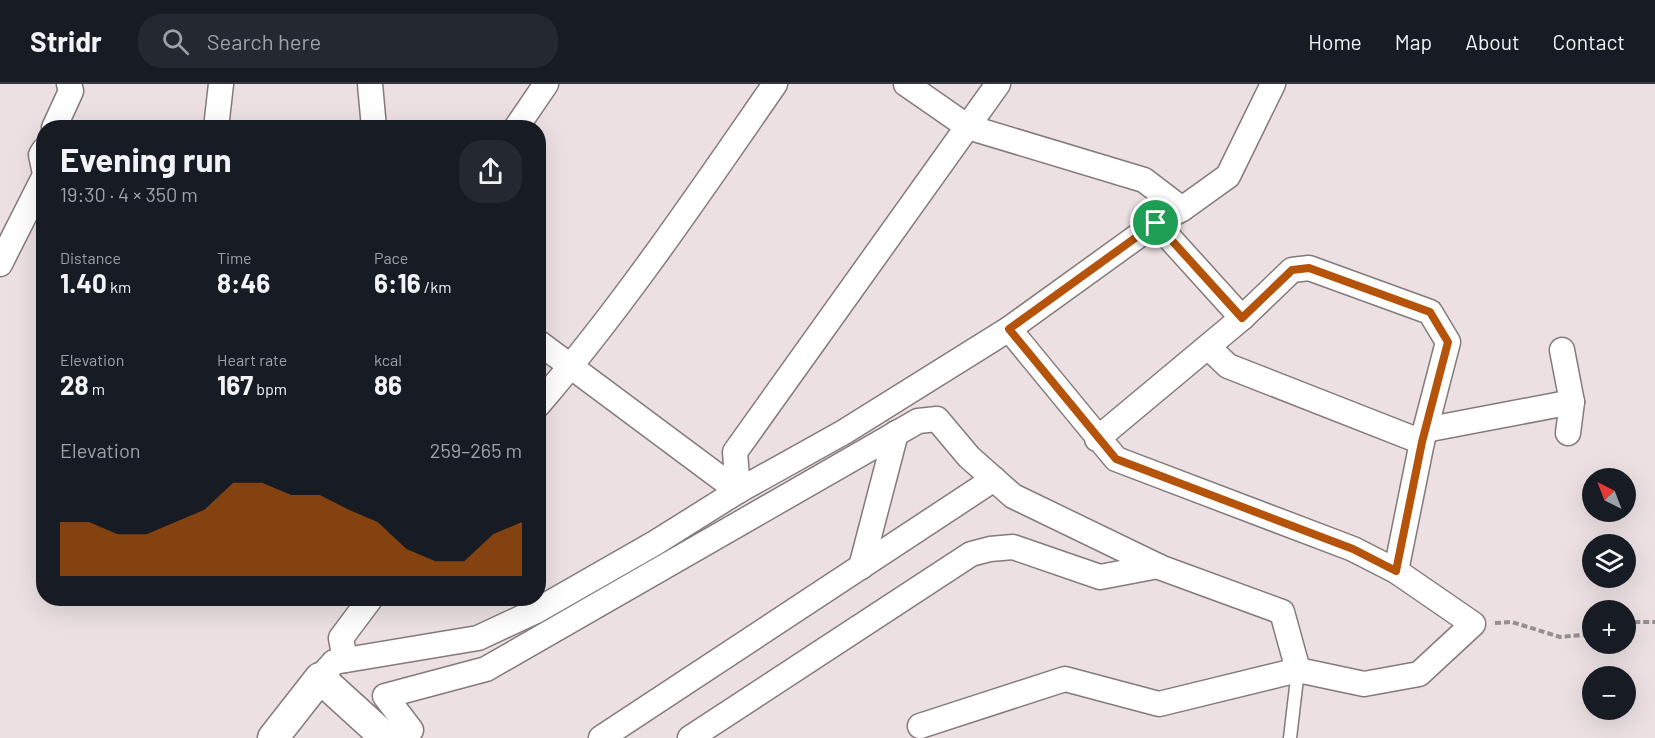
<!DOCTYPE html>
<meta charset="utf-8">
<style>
:root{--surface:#171b24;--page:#242831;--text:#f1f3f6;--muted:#9ea1a6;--line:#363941;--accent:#b45309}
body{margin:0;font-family:Barlow,sans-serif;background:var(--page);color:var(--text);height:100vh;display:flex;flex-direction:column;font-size:22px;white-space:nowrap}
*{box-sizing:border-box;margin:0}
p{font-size:20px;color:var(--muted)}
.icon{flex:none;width:33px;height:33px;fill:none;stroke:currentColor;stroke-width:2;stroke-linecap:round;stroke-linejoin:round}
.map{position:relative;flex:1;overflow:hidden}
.side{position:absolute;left:36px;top:36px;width:510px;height:486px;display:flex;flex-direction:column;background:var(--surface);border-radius:24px;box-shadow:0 6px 24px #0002}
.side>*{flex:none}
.needle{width:39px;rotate:318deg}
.buttons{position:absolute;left:1582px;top:384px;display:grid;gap:12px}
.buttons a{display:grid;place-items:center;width:54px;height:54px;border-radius:50%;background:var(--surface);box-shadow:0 6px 24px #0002;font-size:30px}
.pin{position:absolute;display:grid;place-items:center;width:51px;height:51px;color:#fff;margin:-26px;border:3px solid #fff;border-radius:50%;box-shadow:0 2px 6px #0007}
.round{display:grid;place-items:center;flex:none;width:63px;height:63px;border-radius:24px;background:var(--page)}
.headline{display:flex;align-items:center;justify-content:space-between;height:102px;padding:0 24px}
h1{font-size:33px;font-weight:700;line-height:45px}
.figures{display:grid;grid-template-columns:repeat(3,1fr);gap:9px;height:102px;padding:6px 24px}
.figures div{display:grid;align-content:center}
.figures b{font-size:26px;font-weight:700}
.figures small{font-size:16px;font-weight:400}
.figures p{font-size:16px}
.chart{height:168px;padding:12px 24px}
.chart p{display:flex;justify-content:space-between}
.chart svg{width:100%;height:108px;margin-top:6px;fill:var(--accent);opacity:.7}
header{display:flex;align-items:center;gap:36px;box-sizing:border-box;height:84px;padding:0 30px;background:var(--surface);border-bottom:2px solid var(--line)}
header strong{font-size:28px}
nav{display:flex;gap:33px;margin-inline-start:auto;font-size:21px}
.search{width:420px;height:54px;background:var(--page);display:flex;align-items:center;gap:15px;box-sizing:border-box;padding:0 21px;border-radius:24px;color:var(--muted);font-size:22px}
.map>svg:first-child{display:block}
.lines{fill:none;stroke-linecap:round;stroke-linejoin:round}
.service-casing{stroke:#847a7c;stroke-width:15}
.minor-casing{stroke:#847a7c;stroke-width:27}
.tertiary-casing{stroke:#847a7c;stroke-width:33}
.path{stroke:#978e90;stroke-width:4;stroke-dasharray:6 3;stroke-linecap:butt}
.service{stroke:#fff;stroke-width:12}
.minor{stroke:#fff;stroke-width:24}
.tertiary{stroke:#fff;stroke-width:30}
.route-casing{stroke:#fff;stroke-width:12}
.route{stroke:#b45309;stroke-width:8}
</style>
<header>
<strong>Stridr</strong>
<div class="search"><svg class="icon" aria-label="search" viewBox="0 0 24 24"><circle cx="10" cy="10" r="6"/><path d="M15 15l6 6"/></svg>Search here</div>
<nav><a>Home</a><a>Map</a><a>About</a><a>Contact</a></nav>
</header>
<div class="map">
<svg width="1655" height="654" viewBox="0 0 1655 654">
<rect width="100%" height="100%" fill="#ece0e2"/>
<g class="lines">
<defs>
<polyline id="service" points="1290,654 1298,586"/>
<g id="minor">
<polyline points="370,0 374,44"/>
<polyline points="906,0 968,43 1144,96 1182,125"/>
<polyline points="54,44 71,7 69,0"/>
<polyline points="216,44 221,0"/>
<polyline points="516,44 546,0"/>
<polyline points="44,66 41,71 44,85"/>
<polyline points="1156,139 1242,234"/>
<polyline points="0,180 44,93"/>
<polyline points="1009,245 1116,375 1353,465 1396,487 1422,358 1448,258 1430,228 1309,184 1292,186 1242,234 1097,355"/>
<polyline points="538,258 738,407"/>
<polyline points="1208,263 1228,282 1422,358"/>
<polyline points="1562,266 1572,318 1568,349"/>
<path d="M538,321C624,221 700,108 775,0"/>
<polyline points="1425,346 1572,318"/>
<polyline points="738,407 735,368 998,0"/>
<polyline points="861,483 896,349"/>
<polyline points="345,576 341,554 371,514"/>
<polyline points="320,594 334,578 478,554 536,527 655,459 738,407 844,348 1009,245 1156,139 1182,125 1228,92 1273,0"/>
<polyline points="920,642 1065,595 1159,620 1298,586 1364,600 1419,590 1473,540 1396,487"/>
<polyline points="402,654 411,646 385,612 486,585 918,337 937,335 969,373 1013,412 1162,484 1282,528 1298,586"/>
<polyline points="601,654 994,395"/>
<polyline points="690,654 971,470 990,465 1013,463 1100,493 1158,482"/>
</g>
<polyline id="tertiary" points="273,654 320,594 386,654"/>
</defs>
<!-- service casing -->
<use href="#service" class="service-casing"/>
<!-- minor casing -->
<use href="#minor" class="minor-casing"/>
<!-- tertiary casing -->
<use href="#tertiary" class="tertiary-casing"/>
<!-- path -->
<g class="path">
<polyline points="1495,539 1512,538 1560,553 1593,550"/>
<polyline points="1626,542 1636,538 1655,538"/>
</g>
<!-- service -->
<use href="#service" class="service"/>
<!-- minor -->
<use href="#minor" class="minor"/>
<!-- tertiary -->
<use href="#tertiary" class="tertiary"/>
</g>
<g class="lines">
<defs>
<polygon id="route" points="1156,139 1242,234 1292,186 1309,184 1430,228 1448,258 1422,358 1396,487 1353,465 1116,375 1009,245"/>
</defs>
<!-- route casing -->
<use href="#route" class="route-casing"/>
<!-- route -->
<use href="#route" class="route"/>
</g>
</svg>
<div class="buttons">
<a><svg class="needle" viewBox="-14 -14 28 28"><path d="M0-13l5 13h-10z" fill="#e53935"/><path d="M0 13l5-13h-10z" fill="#9ea1a6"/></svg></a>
<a><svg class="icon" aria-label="layers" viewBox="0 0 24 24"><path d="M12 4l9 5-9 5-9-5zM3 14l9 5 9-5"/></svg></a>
<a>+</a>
<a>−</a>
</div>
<div class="pin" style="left:1156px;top:139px;background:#1e9e55"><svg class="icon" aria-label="arrive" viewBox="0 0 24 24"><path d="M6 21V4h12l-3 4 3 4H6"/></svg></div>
<section class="side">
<div class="headline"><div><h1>Evening run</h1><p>19:30 · 4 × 350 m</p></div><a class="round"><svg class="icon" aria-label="share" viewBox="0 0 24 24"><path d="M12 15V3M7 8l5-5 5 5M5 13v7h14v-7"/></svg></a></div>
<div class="figures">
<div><p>Distance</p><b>1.40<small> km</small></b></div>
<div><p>Time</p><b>8:46</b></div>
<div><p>Pace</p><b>6:16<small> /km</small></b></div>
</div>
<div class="figures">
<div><p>Elevation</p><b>28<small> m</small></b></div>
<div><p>Heart rate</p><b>167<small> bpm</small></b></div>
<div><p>kcal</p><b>86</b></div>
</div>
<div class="chart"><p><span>Elevation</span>259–265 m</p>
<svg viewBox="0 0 160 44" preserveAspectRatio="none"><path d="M0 44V22L10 22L20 27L30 27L40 22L50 17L60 6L70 6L80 11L90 11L100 17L110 22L120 33L130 38L140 38L150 27L160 22V44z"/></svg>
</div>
</section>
</div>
